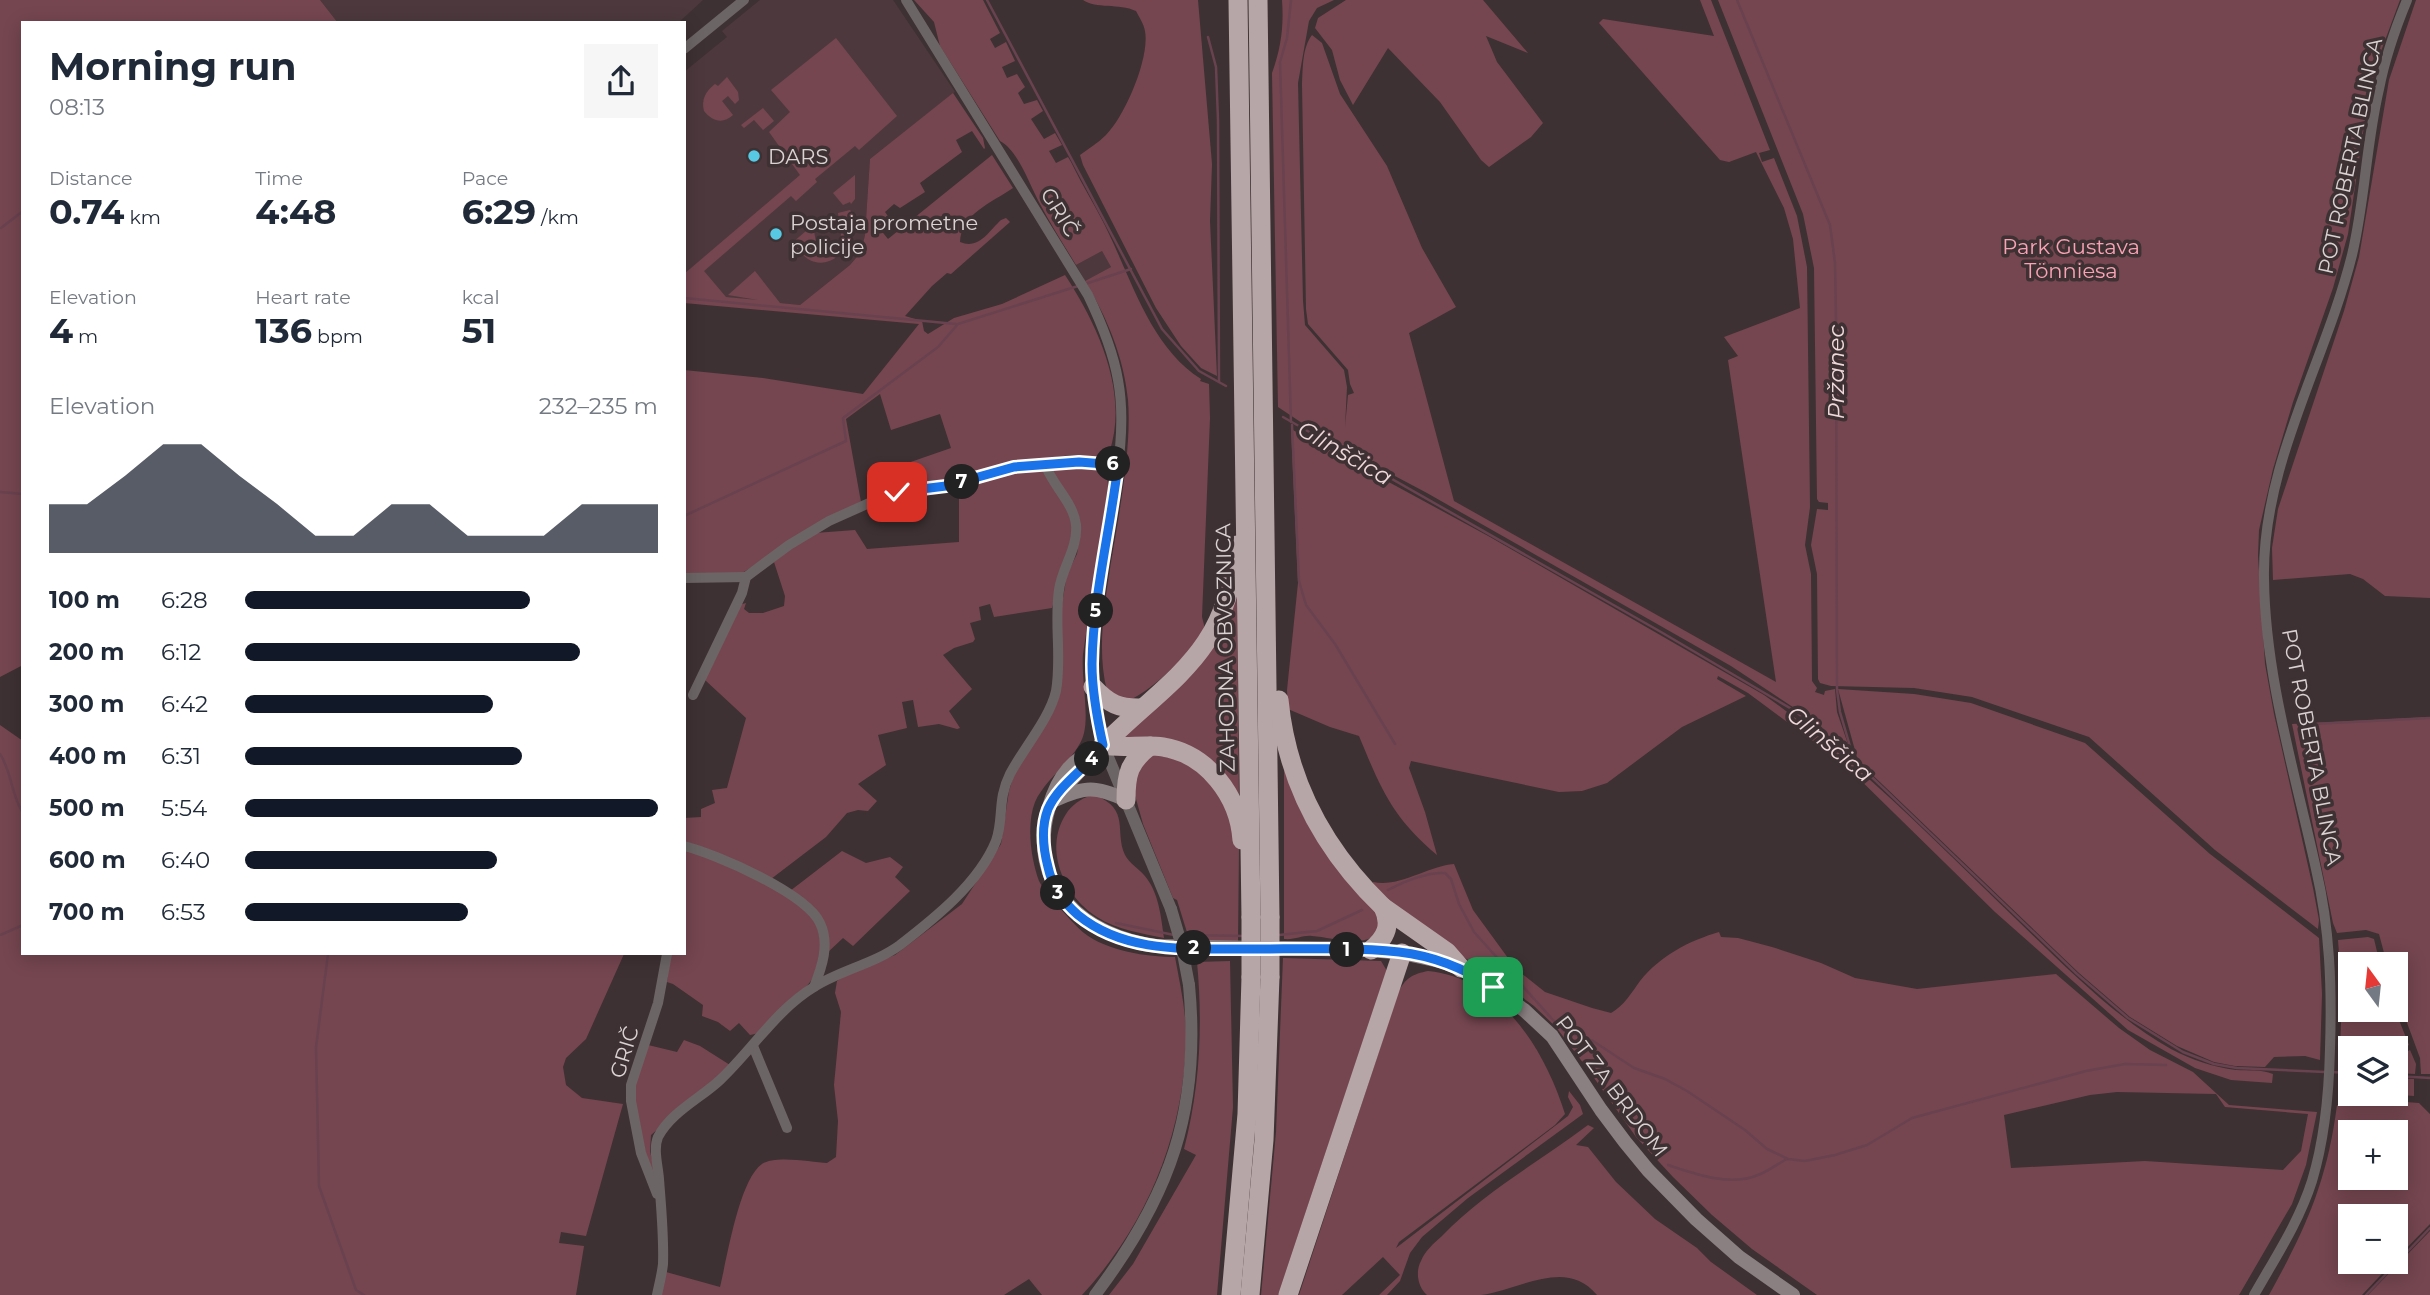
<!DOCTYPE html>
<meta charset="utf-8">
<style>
:root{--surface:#fff;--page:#f6f6f7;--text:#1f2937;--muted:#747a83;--accent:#111827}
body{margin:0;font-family:Montserrat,sans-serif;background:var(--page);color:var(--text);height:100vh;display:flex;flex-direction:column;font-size:26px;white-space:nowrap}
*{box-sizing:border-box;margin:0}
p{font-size:23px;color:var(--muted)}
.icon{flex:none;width:38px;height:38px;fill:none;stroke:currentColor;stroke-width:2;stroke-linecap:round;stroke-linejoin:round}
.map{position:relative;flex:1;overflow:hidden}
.side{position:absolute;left:21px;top:21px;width:665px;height:934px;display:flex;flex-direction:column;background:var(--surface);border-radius:0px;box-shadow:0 4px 18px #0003}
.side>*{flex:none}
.needle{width:46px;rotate:345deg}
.controls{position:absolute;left:2338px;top:952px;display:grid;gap:14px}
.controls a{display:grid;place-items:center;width:70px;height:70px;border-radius:0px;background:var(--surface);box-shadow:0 4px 18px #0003;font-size:35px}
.pin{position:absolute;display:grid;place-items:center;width:60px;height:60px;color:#fff;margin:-30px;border-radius:14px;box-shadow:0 4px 10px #0006}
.km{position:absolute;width:35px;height:35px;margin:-18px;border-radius:50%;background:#222;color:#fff;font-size:19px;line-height:35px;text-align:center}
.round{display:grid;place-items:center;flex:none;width:74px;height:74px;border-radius:0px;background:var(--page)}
.overview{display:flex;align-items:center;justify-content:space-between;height:119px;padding:0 28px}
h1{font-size:38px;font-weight:700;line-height:52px}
.figures{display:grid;grid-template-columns:repeat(3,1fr);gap:10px;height:119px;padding:7px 28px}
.figures div{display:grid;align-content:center}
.figures b{font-size:35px;font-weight:700}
.figures small{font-size:19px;font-weight:400}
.figures p{font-size:19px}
.chart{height:196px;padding:14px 28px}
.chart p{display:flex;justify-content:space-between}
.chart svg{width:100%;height:126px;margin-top:7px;fill:var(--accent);opacity:.7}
ul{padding:0 28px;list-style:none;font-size:23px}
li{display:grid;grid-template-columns:112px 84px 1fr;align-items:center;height:52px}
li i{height:18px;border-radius:9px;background:var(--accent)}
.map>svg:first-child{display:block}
.built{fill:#4d393d}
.green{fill:#754650;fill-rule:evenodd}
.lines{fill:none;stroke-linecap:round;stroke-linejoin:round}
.stream{stroke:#69424f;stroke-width:2.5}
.minor{stroke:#6c6566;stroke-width:10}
.tertiary{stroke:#6c6566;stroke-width:12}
.secondary{stroke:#8a7f81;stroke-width:14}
.motorway{stroke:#b7a6a8;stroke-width:19}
.tertiary-bridge{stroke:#6c6566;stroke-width:12}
.motorway-bridge{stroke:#b7a6a8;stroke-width:19}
.route-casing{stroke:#fff;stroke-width:14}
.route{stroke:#1a73e8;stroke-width:9}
.poi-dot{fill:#58c9e4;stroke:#3e3133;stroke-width:2.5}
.labels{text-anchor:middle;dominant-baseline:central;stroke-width:7;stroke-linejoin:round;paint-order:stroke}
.poi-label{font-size:21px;fill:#dad1d2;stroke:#3e3133;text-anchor:start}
.street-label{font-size:21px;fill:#dad1d2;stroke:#3e3133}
.park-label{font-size:21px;fill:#f9a2b4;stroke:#3e3133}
.water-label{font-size:23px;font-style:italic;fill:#efd8dc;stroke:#3e3133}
</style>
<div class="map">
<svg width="2430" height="1295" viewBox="0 0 2430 1295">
<rect width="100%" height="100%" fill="#3e3133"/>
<!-- built -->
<g class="built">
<polygon points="320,0 703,0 678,23 338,23"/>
<polygon points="760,0 893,0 955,92 870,159 865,235 861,252 850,265 800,305 684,293 684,72 727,37 722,31"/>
<polygon points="1102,251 1111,267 1085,281 1076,265"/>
</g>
<!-- green -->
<g class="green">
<polygon points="0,0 320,0 338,23 23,23 23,665 0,677"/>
<path d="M914,0H983L1000,33L990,39L995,48L1006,42L1015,61L1002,67L1007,78L1017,74L1025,87L1018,93L1024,104L1037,100L1043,111L1031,119L1044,139L1055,133L1062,145L1049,151L1056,163L1068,157L1071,162C1083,187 1098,210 1109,234C1133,284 1152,348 1201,379L1200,381L1209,384L1210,418L1202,617L1206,633C1182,658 1159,686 1128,701L1107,691C1097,652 1104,608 1110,569C1118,520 1132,449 1128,400C1124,358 1107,317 1085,281L1111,267L1102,251L1076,265C1064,245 1051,225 1040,204C1030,186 1018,150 1000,141L940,46L934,22Z"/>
<path d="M1083,0H1198L1212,164L1210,221L1217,376L1201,368L1181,346L1156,308L1083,165L1080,155C1088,149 1098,143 1106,135C1125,116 1150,58 1145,31C1144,24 1139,17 1136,11C1119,3 1096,9 1083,0Z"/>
<path d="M1282,0H1334L1317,8L1309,21L1298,83L1303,301L1305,325L1344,370L1347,387L1345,427L1348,395L1354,393L1350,384L1348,370L1308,324L1306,309L1302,84C1303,68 1302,48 1312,35L1322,43L1340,94L1387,166L1422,248L1456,307L1409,333L1454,501L1776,682L1728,360L1738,356L1724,337L1800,308L1793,239L1784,208L1756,152L1729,162L1720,160L1599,23L1603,19L1714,36L1700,0H1711L1770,150L1759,153L1762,162L1774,158L1797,216L1807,267L1810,507L1805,545L1811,574L1812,681L1817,688L1815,692L1824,695L1825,691L1835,689L1837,712L1851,753L1848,754L1808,717L1731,666L1427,493L1329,441L1278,407L1272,73C1281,48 1284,26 1282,0Z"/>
<polygon points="1346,0 1483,0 1528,53 1486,36 1497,62 1543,123 1531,137 1489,167 1481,160 1440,102 1388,48 1353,105 1340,80 1332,50 1315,28 1318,18"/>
<polygon points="1718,0 2400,0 2377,62 2368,99 2348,234 2333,288 2293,402 2273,469 2259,530 2258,556 2265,664 2274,714 2313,888 2319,920 2318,929 2215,850 2089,737 1972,697 1914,688 1831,686 1820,683 1818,679 1817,574 1811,545 1817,509 1828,510 1828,503 1819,502 1817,499 1814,268 1803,214"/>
<polygon points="2416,0 2430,0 2430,598 2385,596 2363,579 2350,574 2273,580 2272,548 2278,509 2344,311 2359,257 2389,80"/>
<path d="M836,38L897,116L859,150L855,146L815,179L817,182L796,201L791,196L704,271L726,297L758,300L728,295L755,271L780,303L800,305L850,265L861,252L865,235L870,159L953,93L983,138L985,148L984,149L972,131L956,140L962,152L920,183L925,192L900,208L894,204L885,212L890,219L879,228L888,239L992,155L1013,188C991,203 961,214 960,242C979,250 989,231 1001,220L1006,218L1010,222L951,274L947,273L932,286L905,316L922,321L924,331L928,334L954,318L1002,304L1065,275C1097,324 1130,393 1109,453L1102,457L1071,455L1023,461L945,481L927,484H902L897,489L888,491L882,486L879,473L951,448L940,414L891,430L880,394L846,419L861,502L742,573L684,576V370L763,378L863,394L919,324L684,303V274L800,175L769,132L790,112L771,90Z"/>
<path d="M727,77L738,92L739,100L735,104L728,96L722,101L733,115C723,124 713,122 704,111C701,99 706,91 715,84L718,86Z"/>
<polygon points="763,108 774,121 763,130 754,120 744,128 741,125"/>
<polygon points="855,175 855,199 851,204 850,202 843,205 833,193"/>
<path d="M850,210C866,230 836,276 808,259C802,255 797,248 792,243L813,225L818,254H823L825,258L832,257L833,252L843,250L838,213Z"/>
<path d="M1291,429L1490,537L1764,695C1857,760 1936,842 2017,920C2065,966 2113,1016 2171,1049C2192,1060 2213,1067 2236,1070C2249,1071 2261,1069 2273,1074L2272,1083L2231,1080L2195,1068L2128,1030L1995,912L1844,764L1748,693L1718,676L1717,679L1746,696L1682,727L1607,783L1582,791L1559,792L1411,761L1409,768L1425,812L1437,855C1392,817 1381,789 1359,736L1330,727L1288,709L1287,690L1298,583Z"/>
<path d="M1054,466L1099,467L1107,471L1108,487L1083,654C1081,677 1089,713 1084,733C1078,758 1046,777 1035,802C1026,825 1031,859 1039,881C1042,889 1076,927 1084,933C1107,951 1147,957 1175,957C1180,985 1187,1014 1186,1043C1183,1137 1146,1226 1082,1295H1042L1029,1279L1004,1295H661L666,1272L720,1287C727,1259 739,1180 762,1164C775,1155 812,1162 827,1163L836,1157L838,1121L834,1085L841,1012L835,993L837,981L850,972L895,955L962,904L1001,844L1009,791L1013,778L1059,694V622L1067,574L1077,554L1080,535L1052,472Z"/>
<polygon points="1042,469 1071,516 1073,535 1052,608 994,617 990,604 979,607 981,620 970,623 975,639 973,642 954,648 943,655 972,689 949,711 960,728 957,729 939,724 918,727 913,700 902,702 907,728 878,735 886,765 858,784 877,801 868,811 858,810 847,813 826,837 771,879 684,843 684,818 701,817 701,809 715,803 712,790 727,788 746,718 705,680 739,605 746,603 744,609 749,613 763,613 784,606 785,596 774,562 796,544 815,533 855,530 867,549 959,542 959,497 965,486 1008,470"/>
<polygon points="1236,596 1237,598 1239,798 1219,775 1117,738"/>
<polygon points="1838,689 1914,694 1971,703 2085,743 2210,854 2319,938 2322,994 2320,1060 2305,1056 2274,1057 2265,1067 2235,1066 2214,1062 2177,1046 2130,1017 2079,973 1858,761"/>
<polygon points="2430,717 2430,1074 2421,1074 2420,1058 2396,993 2396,964 2387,964 2379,934 2366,930 2337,933 2333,923 2292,724"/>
<polygon points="0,725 23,741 23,954 624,954 586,1039 566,1058 563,1067 566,1085 582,1098 623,1104 586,1236 561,1232 559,1243 584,1246 576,1295 0,1295"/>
<polygon points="1147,754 1188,761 1224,796 1239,848 1238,942 1190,942 1177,900 1173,898 1143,824 1131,781"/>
<path d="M1284,769C1302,826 1337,865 1375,910L1379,920L1378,933C1361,949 1332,937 1312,936C1302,935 1296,940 1284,939Z"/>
<path d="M1095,795C1131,810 1114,831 1125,855C1130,864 1138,868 1144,875C1159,892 1161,917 1164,938C1141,933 1117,930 1097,917C1063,895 1042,847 1068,811C1076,802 1083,797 1095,795Z"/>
<path d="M684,849C720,862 788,887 812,917C823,931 823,959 815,974C807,991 774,1017 759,1033L750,1035L739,1023L730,1031L718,1022L702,1016L703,1005L673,984L667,982L670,954H684Z"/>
<polygon points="842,851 866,863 890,857 903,867 895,877 910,891 853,946 843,938 827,953 827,941 790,891"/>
<path d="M1454,864L1473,910L1516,969L1545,992L1592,1008L1611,1013C1624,1006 1632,992 1640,981C1661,955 1689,941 1719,932L1721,937L1738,938L1772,947L1821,963L1855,978L1917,989L2056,974L2119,1028L2150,1050L2193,1072L2229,1105L2317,1112L2306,1165L2292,1204L2239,1295H1817L1752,1249L1712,1215L1673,1177L1636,1137L1587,1068L1556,1027L1534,1006L1485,970L1450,949L1374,892L1373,882C1399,888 1428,866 1454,864ZM2117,1092L2216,1094L2225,1107L2308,1114L2301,1151L2283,1170L2145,1161L2011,1168L2004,1115L2090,1095Z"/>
<polygon points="2368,937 2374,939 2380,964 2350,964 2350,1010 2395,1010 2409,1045 2396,1052 2396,1048 2350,1048 2350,1051 2340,1051 2342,995 2338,940"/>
<polygon points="1283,958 1381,961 1387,971 1282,1295 1261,1295 1276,1132"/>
<path d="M1230,961L1233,1107L1217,1295H1109L1133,1264L1196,1155L1184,1149C1200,1087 1203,1026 1197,962Z"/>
<path d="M1428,971C1501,978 1545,1050 1565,1114L1555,1125L1399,1242L1396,1248L1568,1116L1573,1107L1568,1097L1569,1091L1580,1105L1583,1114L1468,1198L1422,1237L1410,1253L1400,1281L1387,1295H1379L1400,1275L1383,1257L1342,1295H1299L1398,993C1405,978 1413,974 1428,971Z"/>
<polygon points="684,1040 700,1046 730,1065 651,1135 650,1151 657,1183 639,1135 634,1085 648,1045 677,1052"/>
<polygon points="2410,1050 2416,1064 2415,1074 2396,1073 2396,1057 2397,1060 2400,1060 2400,1055"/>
<polygon points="2396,1078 2414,1079 2414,1096 2388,1094 2396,1094"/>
<path d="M2380,1100L2419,1103L2430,1114V1224L2396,1259V1216H2350V1262H2393L2362,1295H2269C2306,1228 2327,1182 2337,1105ZM2396,1132V1178H2350V1132Z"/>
<path d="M1588,1125L1594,1128L1576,1145L1588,1147L1616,1182L1655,1219L1697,1248L1711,1262L1757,1295H1597C1566,1257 1520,1290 1481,1295C1464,1295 1445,1295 1427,1295C1418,1287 1415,1272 1421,1261C1425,1251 1434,1243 1442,1236C1484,1192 1539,1162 1588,1125Z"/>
<polygon points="2430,1231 2430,1295 2368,1295"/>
</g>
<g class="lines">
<!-- stream -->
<g class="stream">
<polyline points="987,0 1162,329 1199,371 1226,386"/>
<polyline points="1737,0 1830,225 1835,263 1836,320 1837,690 1840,712 1854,760"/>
<polyline points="1208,37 1216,67 1218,120 1219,382"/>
<polyline points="1,228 23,211"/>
<polyline points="1085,284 1131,269"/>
<polyline points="684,298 956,324"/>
<polyline points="1283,417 1661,632 1795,711 1854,760 2077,974 2128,1018 2183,1052 2214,1064 2237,1068 2325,1072"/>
<polyline points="1291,422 1280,62 1287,38 1291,0"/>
<polyline points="1292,425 1299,581 1306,605 1335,644 1395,744"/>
<polyline points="0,492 23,494"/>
<polyline points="684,516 846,441 843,418 938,347 958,324 1078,286"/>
<polyline points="2313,724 2430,718"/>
<path d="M0,754C12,772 11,795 23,813"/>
<path d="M1388,890C1405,881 1425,872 1445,873L1451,879L1459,904L1474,932L1562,1030L1593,1041L1634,1068L1665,1079L1687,1091L1745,1130L1767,1149L1788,1159L1805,1161L1835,1155L1867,1145L1912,1118L2086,1071L2125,1064L2166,1065"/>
<polyline points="1116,923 1174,935"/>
<polyline points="0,935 23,925"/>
<polyline points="1185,935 1244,936"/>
<polyline points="1279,935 1317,931 1362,910"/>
<polyline points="328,954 316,1047 319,1186 356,1290 364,1295"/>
<polyline points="2331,1072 2350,1073"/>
<polyline points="2396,1076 2430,1078"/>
<path d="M1668,1165C1695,1174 1730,1187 1758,1175C1769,1171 1777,1164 1787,1159"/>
<polyline points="2366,1295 2430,1228"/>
</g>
<!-- minor -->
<g class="minor">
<path d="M906,0L1088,295C1101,322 1113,351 1118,380C1126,423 1118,470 1111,512C1104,563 1092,615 1092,666C1092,692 1097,719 1103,745"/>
<polyline points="684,49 744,0"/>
<polyline points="684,578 746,577"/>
<polyline points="693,695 742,593 746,577 789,545 829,521 887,495 909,489 946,486 1014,467 1079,462 1118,465"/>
<path d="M684,846C716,854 806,893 820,923C830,944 822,967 814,987"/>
<polyline points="753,1046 787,1128"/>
<polyline points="657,1194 641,1153 631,1101 631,1085 658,1003 667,954"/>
<path d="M657,1295C659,1285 662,1274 663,1264C664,1236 661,1206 659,1179C658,1166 653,1149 658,1137C671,1112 701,1098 720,1080C752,1050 776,1010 814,987C841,970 874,964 900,945C935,918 979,883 996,841C1004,818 997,800 1010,774C1023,749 1050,718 1056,691C1062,657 1054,624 1059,590C1062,567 1078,549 1076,525C1074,503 1052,485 1045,464"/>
<path d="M2254,1295C2275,1258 2299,1222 2312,1181C2325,1138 2329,1093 2330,1049C2332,987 2330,929 2316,869C2295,773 2265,676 2264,578C2262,464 2325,363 2352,255C2365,201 2366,144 2379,89C2385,58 2395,29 2407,0"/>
</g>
<!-- tertiary -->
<g class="tertiary">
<polyline points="1103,745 1171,909"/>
<path d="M1095,1295C1170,1196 1201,1110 1189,985"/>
</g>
<!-- secondary -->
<g class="secondary">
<path d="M1103,745C1072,759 1058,775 1049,807C1026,886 1083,936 1156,946L1371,950L1402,953L1444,962L1473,974L1524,1010L1552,1036L1601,1110L1625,1142L1648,1170L1696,1219L1739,1257L1793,1295"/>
<polyline points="1063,789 1099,750"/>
<path d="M1055,800C1085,786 1096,786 1126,800"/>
</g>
<!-- motorway -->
<g class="motorway">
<polyline points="1238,0 1251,917"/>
<polyline points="1258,0 1270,917"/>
<path d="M1093,687C1109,704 1119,709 1142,708"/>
<path d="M1279,700C1287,782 1324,850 1383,907C1392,925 1386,938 1371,950"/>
<path d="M1103,745C1173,676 1227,654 1237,545"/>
<path d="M1103,745C1123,749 1143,744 1163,747C1207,754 1239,796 1242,840"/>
<path d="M1126,800C1126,774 1129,762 1150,746"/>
<polyline points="1383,907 1447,952 1461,968"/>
<polyline points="1231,1295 1247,1114 1251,977"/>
<polyline points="1250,1295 1264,1140 1270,977"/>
<polyline points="1288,1295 1402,953"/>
</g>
<!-- tertiary-bridge -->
<polyline class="tertiary-bridge" points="1171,909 1181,943 1189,985"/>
<!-- motorway-bridge -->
<g class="motorway-bridge">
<polyline points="1251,977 1251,917"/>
<polyline points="1270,977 1270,917"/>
</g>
</g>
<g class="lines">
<defs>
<path id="route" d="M897,492L946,486L1014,467L1079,462L1118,465C1110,531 1093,597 1092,664C1092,691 1097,718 1103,745C1088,767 1059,784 1048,809C1041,827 1043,848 1048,867C1052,886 1063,902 1078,915C1127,955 1192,948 1251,949C1300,949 1350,947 1399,952C1434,956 1464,968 1493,987"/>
</defs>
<!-- route casing -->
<use href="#route" class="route-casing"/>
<!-- route -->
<use href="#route" class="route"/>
</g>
<!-- markers -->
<g class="poi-dot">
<circle cx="754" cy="156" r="7"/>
<circle cx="776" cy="234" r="7"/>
</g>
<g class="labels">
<!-- poi labels -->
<g class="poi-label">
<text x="768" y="156">DARS</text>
<text x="790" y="222">Postaja prometne<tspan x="790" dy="24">policije</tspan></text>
</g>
<!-- street labels -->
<g class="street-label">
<text transform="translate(2350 156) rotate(-78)">POT ROBERTA BLINCA</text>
<text transform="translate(1060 212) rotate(58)">GRIČ</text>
<text transform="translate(1225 648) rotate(-91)">ZAHODNA OBVOZNICA</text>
<text transform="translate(2312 747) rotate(79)">POT ROBERTA BLINCA</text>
<text transform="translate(624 1052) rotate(-73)">GRIČ</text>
<text transform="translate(1612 1086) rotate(53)">POT ZA BRDOM</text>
</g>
<!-- park labels -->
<g class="park-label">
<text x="2071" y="246">Park Gustava<tspan x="2071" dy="24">Tönniesa</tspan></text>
</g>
<!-- water labels -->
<g class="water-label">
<text transform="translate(1836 372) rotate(-90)">Pržanec</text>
<text transform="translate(1345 453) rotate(30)">Glinščica</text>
<text transform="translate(1830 744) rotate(40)">Glinščica</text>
</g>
</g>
</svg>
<div class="controls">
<a><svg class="needle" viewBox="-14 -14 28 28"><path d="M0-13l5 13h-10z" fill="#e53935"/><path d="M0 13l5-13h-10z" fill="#747a83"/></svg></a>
<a><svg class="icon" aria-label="layers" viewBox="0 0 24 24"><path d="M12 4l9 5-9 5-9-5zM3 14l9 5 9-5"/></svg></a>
<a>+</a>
<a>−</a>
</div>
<div class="pin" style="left:1493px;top:987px;background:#1e9e55"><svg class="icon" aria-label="arrive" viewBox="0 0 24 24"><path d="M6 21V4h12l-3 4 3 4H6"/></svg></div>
<div class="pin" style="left:897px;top:492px;background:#d93025"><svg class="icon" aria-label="check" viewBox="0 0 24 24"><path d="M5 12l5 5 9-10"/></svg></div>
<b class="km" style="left:1347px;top:950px">1</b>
<b class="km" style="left:1194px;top:948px">2</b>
<b class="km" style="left:1058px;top:893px">3</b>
<b class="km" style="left:1092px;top:759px">4</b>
<b class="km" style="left:1096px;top:611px">5</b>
<b class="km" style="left:1113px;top:464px">6</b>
<b class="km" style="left:962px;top:482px">7</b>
<section class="side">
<div class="overview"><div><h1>Morning run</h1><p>08:13</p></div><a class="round"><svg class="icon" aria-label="share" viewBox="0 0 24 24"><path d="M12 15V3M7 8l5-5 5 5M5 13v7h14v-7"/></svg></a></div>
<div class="figures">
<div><p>Distance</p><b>0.74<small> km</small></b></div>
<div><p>Time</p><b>4:48</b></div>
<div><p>Pace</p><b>6:29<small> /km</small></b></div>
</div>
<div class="figures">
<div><p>Elevation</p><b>4<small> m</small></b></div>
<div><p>Heart rate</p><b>136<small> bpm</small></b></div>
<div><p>kcal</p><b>51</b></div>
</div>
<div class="chart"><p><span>Elevation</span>232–235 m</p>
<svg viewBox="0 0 160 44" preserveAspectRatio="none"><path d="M0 44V27L10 27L20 17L30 6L40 6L50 17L60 27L70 38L80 38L90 27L100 27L110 38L120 38L130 38L140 27L150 27L160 27V44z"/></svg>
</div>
<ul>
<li><b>100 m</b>6:28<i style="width:69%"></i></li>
<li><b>200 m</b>6:12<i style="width:81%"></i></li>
<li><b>300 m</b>6:42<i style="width:60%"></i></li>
<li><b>400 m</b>6:31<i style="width:67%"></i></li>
<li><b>500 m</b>5:54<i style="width:100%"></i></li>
<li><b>600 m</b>6:40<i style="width:61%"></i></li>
<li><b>700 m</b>6:53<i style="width:54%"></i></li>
</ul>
</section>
</div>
